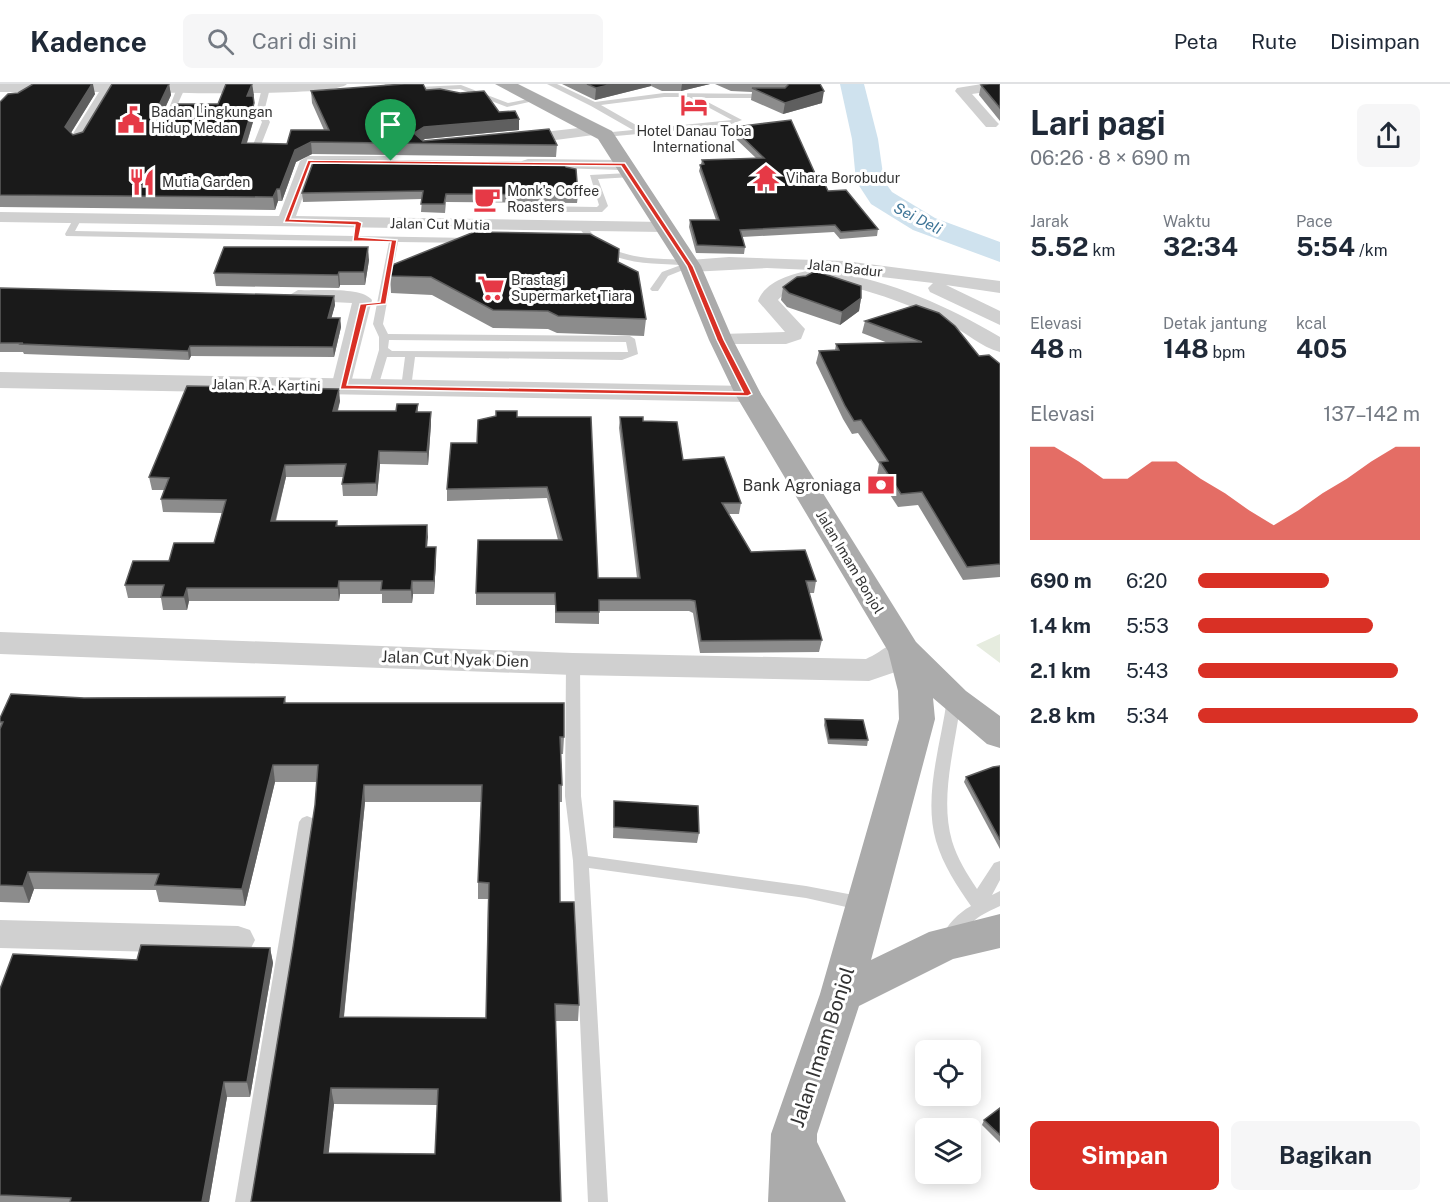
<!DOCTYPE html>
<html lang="id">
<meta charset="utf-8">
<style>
:root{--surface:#fff;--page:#f6f6f7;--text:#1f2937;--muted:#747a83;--line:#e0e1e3;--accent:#d93025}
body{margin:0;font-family:"Public Sans",sans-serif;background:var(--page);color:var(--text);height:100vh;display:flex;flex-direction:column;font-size:22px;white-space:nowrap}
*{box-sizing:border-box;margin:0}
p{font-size:20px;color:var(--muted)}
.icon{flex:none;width:33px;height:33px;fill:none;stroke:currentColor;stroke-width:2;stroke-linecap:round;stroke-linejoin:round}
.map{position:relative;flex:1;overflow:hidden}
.panel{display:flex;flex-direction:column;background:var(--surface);width:450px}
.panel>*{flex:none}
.buttons{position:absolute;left:915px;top:956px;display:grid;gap:12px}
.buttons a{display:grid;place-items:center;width:66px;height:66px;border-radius:9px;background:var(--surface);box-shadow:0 3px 15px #0003;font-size:30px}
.pin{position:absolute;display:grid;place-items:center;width:51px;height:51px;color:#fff;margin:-62px -26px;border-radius:50% 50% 50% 0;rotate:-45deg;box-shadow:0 0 6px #0007}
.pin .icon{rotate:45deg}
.round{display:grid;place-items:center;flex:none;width:63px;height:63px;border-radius:9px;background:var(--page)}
.summary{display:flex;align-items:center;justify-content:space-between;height:102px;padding:0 30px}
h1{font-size:33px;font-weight:700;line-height:45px}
.metrics{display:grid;grid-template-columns:repeat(3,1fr);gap:9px;height:102px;padding:6px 30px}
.metrics div{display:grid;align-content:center}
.metrics b{font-size:26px;font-weight:700}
.metrics small{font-size:16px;font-weight:400}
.metrics p{font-size:16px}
.chart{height:168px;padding:12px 30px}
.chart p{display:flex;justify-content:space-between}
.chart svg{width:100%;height:108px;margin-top:6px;fill:var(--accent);opacity:.7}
.cta{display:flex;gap:12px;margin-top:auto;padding:12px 30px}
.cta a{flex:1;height:69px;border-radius:9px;background:var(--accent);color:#fff;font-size:24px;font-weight:700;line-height:69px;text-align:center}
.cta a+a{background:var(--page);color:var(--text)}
ul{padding:0 30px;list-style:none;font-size:20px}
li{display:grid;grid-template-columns:96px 72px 1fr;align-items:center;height:45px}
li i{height:15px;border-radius:8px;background:var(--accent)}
header{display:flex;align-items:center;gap:36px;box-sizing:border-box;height:84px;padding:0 30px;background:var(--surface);border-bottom:2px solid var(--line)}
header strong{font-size:28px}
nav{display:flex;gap:33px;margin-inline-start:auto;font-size:21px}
.search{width:420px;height:54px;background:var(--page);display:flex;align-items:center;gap:15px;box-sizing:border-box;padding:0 21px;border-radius:9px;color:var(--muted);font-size:22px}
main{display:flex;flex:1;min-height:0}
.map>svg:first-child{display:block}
.green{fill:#e6ecdf}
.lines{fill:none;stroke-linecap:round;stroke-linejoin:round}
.river{fill:#cfe2ee;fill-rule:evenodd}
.service{fill:#d0d0d0;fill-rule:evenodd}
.minor{fill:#d0d0d0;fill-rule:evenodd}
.tertiary{fill:#d0d0d0;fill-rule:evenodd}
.primary{fill:#ababab;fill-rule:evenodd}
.wall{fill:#8c8c8c;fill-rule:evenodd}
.shaded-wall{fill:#5f5f5f}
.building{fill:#1a1a1a;stroke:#5f5f5f;stroke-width:1.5;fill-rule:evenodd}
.route{fill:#d93025;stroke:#fff;stroke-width:1.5;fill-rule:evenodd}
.labels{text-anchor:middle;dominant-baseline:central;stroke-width:6;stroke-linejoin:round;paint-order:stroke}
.far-poi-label{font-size:14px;fill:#333;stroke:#fff;text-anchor:start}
.far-street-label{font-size:14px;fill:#333;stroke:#fff}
.far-water-label{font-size:15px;font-style:italic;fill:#3f7597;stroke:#fff}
.poi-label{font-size:16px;fill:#333;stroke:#fff;text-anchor:end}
.street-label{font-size:16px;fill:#333;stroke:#fff}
.near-street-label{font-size:20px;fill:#333;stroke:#fff}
</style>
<header>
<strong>Kadence</strong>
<div class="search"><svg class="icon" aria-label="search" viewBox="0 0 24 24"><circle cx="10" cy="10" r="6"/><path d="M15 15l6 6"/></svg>Cari di sini</div>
<nav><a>Peta</a><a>Rute</a><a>Disimpan</a></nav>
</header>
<main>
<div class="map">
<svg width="1000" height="1118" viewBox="0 0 1000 1118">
<rect width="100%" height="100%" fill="#fff"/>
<!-- green -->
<polygon class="green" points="1000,550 1000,579 976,561"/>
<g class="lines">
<!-- river -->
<polygon class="river" points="840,0 864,0 878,55 884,97 892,108 935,134 1000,158 1000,178 913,146 871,120 856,97 852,55"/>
<!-- service -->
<g class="service">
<polygon points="384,0 393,0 398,4 461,1 508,19 534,14 538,16 507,23 460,5 396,8"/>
<path d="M547,0H557L595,18L664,9L769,10L773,12L769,14H700L742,36L726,42L605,53L601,51L602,49L633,46L591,22ZM664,13H689L732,36L643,45L601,21Z"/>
<polygon points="181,2 185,4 171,35 164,37 177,4"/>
<polygon points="266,2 270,4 264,28 270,38 261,61 257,63 253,61 262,38 256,28 262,4"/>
<polygon points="629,89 632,89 632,93 598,95 608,122 602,128 534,128 530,125 534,122 597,123 599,121 590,91"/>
<path d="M78,131L82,134L75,147L471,154L475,157L474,159L398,158L383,240L388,250L630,252L635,255L638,270L622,276L415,273L411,304L406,307L401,304L405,273H387L378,303L373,306L368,303L379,266V253L373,240L389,158L66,152L65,150L75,132ZM389,256L626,258L628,268L392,267L388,264Z"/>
<path d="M579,140H585C609,177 648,174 688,176L691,177L693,182L668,192L658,207H652L650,205L662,188L681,181C640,179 602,180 578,142Z"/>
<polygon points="573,575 580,580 581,712 588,772 806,802 864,813 870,815 872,820 870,825 864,827 806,814 589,784 608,1118 588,1118 573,777 565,712 566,580"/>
<path d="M954,610L961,615C956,660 939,712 952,757C957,774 967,790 977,805L994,779L1000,777V796L992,811L1000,807V822C992,826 982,830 975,836C964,844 959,864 943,859L941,854C947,841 958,829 971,822C957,802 943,781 936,757C923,712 941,660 947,615Z"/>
<polygon points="307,732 312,734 315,738 255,1118 235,1118 299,738 302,734"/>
</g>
<!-- minor -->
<g class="minor">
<path d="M0,0H347C334,14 145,8 114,8L83,59L77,61L69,56L99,8H0Z"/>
<polygon points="982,0 1000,0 1000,6 972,10 996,37 999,40 996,43 986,43 955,7 957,4"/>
<polygon points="596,42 601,44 604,47 601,50 518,61 510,56 518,51"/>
<polygon points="308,72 387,72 395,77 387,82 314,82 296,132 663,138 672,143 663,148 0,138 0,128 279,132 300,77"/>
<polygon points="528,75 622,76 630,81 622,86 522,83 520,80 522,77"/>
<path d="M729,173L845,177L1000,197V209L946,201L1000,227V241L930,208L928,204L933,199L830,187C891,197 948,222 1000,253V268C981,263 965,248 948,239C922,224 842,195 813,197C802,198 785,208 778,216L805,245L801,255L786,260H714L711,256L714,252L721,250L785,248L758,217C765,197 794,189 812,186L767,184L690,188L681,182L690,176Z"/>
<path d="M298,206C315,207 362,202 372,216L349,307H335L331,303L352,219L291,216L288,212Z"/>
<polygon points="0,836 238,842 250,846 255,856 250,866 238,870 0,864"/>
</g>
<!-- tertiary -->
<g class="tertiary">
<polygon points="0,288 748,302 757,304 761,310 757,316 748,318 0,304"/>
<path d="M0,548L573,569L866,575C885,567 894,552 916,558L921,566L907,584L869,597L573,591L0,570Z"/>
</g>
<!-- primary -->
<polygon class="primary" points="495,0 518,0 612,47 701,182 733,256 761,310 916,558 966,607 1000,632 1000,664 987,660 933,614 935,635 871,876 929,848 1000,830 1000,864 953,875 859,922 817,1050 817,1058 846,1118 768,1118 771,1050 820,910 899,635 898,607 888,567 735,310 709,256 679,182 598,55"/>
</g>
<!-- wall -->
<g class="wall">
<polygon points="169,0 171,11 157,42 218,20 252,0 255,31 247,59 287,60 324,46 312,19 311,7 426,6 499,28 519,46 425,55 423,56 423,57 557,61 556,73 312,70 296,78 282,117 278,117 275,126 0,123 0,18 95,10 71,49 73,51 83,48"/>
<polygon points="562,0 710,0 681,7 662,7 651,2 595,16"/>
<polygon points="715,0 820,0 822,19 783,30 751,16 752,8 731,7"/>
<polygon points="1000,0 1000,37 979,11 981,1"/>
<polygon points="735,43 817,94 828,107 878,145 877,152 840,155 834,148 742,153 745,163 744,170 696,169 689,143 690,136 716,136 699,87 702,76 756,74 736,55 736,51 734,49"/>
<polygon points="314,76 578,111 577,119 446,118 445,129 421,128 422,115 303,118 302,109"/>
<polygon points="369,176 365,201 340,201 339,204 216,202 214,189"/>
<polygon points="618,178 646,235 644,252 557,249 548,245 493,244 432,211 391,209 390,192"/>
<polygon points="783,203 861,214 859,227 840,241 787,223 781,216"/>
<polygon points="0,204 334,212 335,221 331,234 340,234 341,243 334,273 191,272 189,276 24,270 23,268 0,268"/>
<polygon points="865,237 979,272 1000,280 1000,493 963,496 918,421 898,423 877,391 879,380 858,349 852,350 843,335 816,279 819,267 835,266 836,260 888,259 862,249"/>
<polygon points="340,317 338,327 396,327 418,320 418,328 431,340 428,381 380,380 377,412 343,412 342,400 343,393 286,393 276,437 337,437 338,442 427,441 427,463 436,463 436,476 434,510 413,510 412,519 382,519 382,510 340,510 339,517 189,517 187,526 163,526 161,514 128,514 125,501 169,477 214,459 222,429 163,428 161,415 164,406 152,406 149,393"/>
<polygon points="517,333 598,494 637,494 619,344 620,333 643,337 683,376 741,419 739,430 729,430 751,468 816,497 814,509 809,509 822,556 819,568 700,569 693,529 689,527 599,527 599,540 555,539 555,521 476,521 476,509 558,456 547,414 447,417 447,405 477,359"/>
<path d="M285,613L286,619L564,653L563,670H561L562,701V718H559L560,818L579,921L578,937H555L561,1118H251L293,863L315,721L317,698H275L245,822L159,818L156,806L34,805L29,819L0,818V634L84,614ZM365,718H481L478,798V815H488L486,934L344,933ZM334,1020L437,1021L435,1070L328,1069Z"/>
<polygon points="825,635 868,656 867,662 828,660 824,641"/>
<polygon points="1000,682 1000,765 964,698 966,693"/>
<polygon points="614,717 699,749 697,759 613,754"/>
<polygon points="270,864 273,879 250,1013 227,1013 209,1118 0,1118 0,905 137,876"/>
<polygon points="1000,1024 1000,1059 982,1041 984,1036"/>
</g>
<!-- shaded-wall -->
<g class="shaded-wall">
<polygon points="92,0 93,0 95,10 67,55 65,43"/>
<polygon points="169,0 171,11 153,50 151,38"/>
<polygon points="252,0 254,11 248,24 247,12"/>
<polygon points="613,0 651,0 651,2 595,16 596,4"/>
<polygon points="682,0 710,0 681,7"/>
<polygon points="824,7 822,19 783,30 785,19"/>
<polygon points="253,12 255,31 243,71 242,59"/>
<polygon points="519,35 519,46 425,55 418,59 414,49 424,43"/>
<polygon points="311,58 312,70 296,78 282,117 280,105 295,66"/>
<polygon points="277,105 278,117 275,126 273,113"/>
<polygon points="368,163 369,176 365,201 364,188"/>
<polygon points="339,188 340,201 339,204 338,191"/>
<polygon points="334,212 335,221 329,243 328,234"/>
<polygon points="861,214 859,227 840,241 842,228"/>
<polygon points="340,234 341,243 334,273 333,263"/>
<polygon points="190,262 191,272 189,276 188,267"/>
<polygon points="339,305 340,317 334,339 333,327"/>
<polygon points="431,328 431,340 428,381 427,368"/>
<polygon points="379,367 380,380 377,412 376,399"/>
<polygon points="285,381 286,393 272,450 271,437"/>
<polygon points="427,441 428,453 426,476 426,463"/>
<polygon points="436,463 436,476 434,510 434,497"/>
<polygon points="339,497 340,510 339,517 338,504"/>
<polygon points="412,497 413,510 412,519 411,506"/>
<polygon points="187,504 189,517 187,526 184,513"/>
<polygon points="273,681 275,698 245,822 242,805"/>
<polygon points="364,701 365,718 342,950 340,933"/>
<polygon points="28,788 34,805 29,819 23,802"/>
<polygon points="270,864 273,879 250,1013 247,998"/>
<polygon points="224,998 227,1013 209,1118 202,1118"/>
<polygon points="331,1004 334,1020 327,1085 324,1069"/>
</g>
<!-- building -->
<g class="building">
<polygon points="33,0 92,0 65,43 73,51 83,48 112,0 169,0 151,38 155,43 163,40 173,20 218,20 226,0 252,0 247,12 253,12 254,19 242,59 287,60 291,46 329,46 311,7 404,0 423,0 426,6 440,5 460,9 484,7 499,28 515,27 519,35 424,43 414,49 423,57 549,45 557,61 311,58 295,66 280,105 277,105 273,113 0,111 0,18 8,10 18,9"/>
<polygon points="587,0 613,0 596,4"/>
<polygon points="789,0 820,0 824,7 785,19 752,4 785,4"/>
<polygon points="989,0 1000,0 1000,24 981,1"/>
<polygon points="791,36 817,94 822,94 828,107 846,106 878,145 841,148 835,141 740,146 745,163 697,161 690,136 719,136 700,81 704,80 702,76 764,74 737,48 741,48 735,43"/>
<polygon points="314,76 564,79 566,83 576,85 578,111 446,110 444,120 421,120 423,107 302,109"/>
<polygon points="474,148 590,150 619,165 618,178 638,188 646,235 558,232 548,227 493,226 431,193 390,192 392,181"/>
<polygon points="224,163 368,163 364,188 339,188 338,191 214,189"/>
<polygon points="815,187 861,202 861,214 842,228 789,209 783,203 797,193 806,192"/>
<polygon points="0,204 334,212 328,234 340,234 333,263 190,262 188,267 21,260 23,259 0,259"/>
<polygon points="916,221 939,229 955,242 979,272 989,271 1000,280 1000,480 967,483 922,408 901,410 880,378 888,377 861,336 854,337 845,322 819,267 839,266 836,260 922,258 865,237"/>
<polygon points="187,302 339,305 333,327 396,327 397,320 418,320 416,328 431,328 427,368 379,367 376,399 342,400 346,380 285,381 271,437 337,437 336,442 427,441 426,463 436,463 434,497 412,497 411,506 381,506 382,497 339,497 338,504 187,504 184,513 161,513 164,501 125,501 133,477 169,477 174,459 214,459 226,416 161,415 169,394 149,393"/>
<polygon points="496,327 517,327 517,333 591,333 598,494 640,494 620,333 643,333 643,337 677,338 683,376 724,373 741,419 722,419 751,468 805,466 816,497 806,497 822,556 701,557 695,517 690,516 599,516 599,528 556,528 555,509 476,509 478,456 562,456 547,403 447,405 451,359 477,359 478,336 496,332"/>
<path d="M11,610L84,614L285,613L284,619H564V653H560L562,701H559L560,818H574L579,921L555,920L561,1118H251L293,863L315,721L318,681H273L242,805L155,801L159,790L28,788L23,802L0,801V645L3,638H0V634ZM364,701H482L478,798L489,799L486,934L340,933ZM331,1004L438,1005L435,1070L324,1069Z"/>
<polygon points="825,635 863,636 868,656 829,655"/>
<polygon points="1000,682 1000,756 966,693 993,683"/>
<polygon points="614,717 698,722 699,749 614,743"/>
<polygon points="141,861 270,864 247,998 224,998 202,1118 70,1118 71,1114 0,1111 0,905 13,870 137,876"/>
<polygon points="1000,1024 1000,1051 984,1036"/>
</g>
<!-- route -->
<path class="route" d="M308,76L625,79L693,182L724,256L752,310L748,312L340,305L360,220L380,218L391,158L353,157L355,141L284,138ZM311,79L621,82L687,182L717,256L743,308L347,301L367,222L386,220L397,156L359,153L362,139L358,137L290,135Z"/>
<!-- icons -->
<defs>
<symbol id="hotel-bare" viewBox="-9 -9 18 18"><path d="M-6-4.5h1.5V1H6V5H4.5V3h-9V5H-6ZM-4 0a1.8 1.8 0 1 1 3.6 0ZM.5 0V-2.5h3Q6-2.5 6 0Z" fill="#e63946" stroke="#fff" stroke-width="2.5" paint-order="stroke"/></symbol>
<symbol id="civic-bare" viewBox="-9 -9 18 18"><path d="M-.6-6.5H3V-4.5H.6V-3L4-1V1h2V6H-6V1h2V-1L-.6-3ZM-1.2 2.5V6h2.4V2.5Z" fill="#e63946" stroke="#fff" stroke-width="2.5" paint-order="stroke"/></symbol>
<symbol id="temple-bare" viewBox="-9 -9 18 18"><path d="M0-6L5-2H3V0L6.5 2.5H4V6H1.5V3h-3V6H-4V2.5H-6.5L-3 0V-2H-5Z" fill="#e63946" stroke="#fff" stroke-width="2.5" paint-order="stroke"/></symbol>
<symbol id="restaurant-bare" viewBox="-9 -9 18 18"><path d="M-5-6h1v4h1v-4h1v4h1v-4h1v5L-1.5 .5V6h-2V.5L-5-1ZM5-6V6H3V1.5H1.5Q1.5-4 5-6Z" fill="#e63946" stroke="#fff" stroke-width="2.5" paint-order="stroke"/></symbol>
<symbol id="cafe-bare" viewBox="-9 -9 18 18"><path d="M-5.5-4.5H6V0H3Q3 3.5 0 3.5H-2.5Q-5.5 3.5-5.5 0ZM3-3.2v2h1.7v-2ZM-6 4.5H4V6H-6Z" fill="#e63946" stroke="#fff" stroke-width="2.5" paint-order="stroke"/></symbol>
<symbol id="supermarket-bare" viewBox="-9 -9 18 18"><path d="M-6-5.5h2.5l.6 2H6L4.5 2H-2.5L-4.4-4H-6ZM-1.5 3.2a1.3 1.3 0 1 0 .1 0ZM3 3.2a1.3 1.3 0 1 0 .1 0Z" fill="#e63946" stroke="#fff" stroke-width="2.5" paint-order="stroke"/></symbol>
<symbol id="bank-bare" viewBox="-9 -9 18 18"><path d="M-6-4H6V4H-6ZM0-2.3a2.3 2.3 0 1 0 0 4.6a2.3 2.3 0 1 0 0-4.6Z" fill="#e63946" stroke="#fff" stroke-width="2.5" paint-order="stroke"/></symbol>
</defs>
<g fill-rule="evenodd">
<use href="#hotel-bare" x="675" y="2" width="38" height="38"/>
<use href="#civic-bare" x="112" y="17" width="38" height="38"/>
<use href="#temple-bare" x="747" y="75" width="38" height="38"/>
<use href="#restaurant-bare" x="123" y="79" width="38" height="38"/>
<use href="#cafe-bare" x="468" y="96" width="38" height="38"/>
<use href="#supermarket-bare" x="472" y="185" width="38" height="38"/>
<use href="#bank-bare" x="862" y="382" width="38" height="38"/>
</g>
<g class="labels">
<!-- far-poi labels -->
<g class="far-poi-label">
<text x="151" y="28">Badan Lingkungan<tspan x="151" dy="16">Hidup Medan</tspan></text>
<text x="694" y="47" text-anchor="middle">Hotel Danau Toba<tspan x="694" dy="16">International</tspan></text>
<text x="786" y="94">Vihara Borobudur</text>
<text x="162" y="98">Mutia Garden</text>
<text x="507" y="107">Monk's Coffee<tspan x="507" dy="16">Roasters</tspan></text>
<text x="511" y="196">Brastagi<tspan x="511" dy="16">Supermarket Tiara</tspan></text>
</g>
<!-- far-street labels -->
<g class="far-street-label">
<text transform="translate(440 140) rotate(1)">Jalan Cut Mutia</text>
<text transform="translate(845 184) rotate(6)">Jalan Badur</text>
<text transform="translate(266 301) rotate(1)">Jalan R.A. Kartini</text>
<text transform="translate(850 478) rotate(59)">Jalan Imam Bonjol</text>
</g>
<!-- far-water labels -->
<g class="far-water-label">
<text transform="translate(918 134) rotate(27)">Sei Deli</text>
</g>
<!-- poi labels -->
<g class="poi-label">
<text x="861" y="401">Bank Agroniaga</text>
</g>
<!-- street labels -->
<g class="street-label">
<text transform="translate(455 575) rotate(2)">Jalan Cut Nyak Dien</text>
</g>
<!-- near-street labels -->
<g class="near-street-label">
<text transform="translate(822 963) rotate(-72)">Jalan Imam Bonjol</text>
</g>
</g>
</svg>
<div class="buttons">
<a><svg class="icon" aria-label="locate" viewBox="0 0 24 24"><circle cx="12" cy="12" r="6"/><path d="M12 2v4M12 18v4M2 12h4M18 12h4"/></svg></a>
<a><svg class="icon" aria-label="layers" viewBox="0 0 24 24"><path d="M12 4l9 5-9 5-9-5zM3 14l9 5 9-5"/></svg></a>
</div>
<div class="pin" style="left:391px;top:77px;background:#1e9e55"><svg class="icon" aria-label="arrive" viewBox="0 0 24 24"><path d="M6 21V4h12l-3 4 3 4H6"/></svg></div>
</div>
<section class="panel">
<div class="summary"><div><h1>Lari pagi</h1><p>06:26 · 8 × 690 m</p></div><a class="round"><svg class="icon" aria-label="share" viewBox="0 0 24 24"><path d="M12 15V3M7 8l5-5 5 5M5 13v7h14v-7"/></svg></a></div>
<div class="metrics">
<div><p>Jarak</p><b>5.52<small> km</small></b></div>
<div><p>Waktu</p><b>32:34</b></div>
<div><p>Pace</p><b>5:54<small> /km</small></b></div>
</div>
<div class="metrics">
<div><p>Elevasi</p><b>48<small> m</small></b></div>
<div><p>Detak jantung</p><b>148<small> bpm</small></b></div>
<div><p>kcal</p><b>405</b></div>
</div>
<div class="chart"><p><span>Elevasi</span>137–142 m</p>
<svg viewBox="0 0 160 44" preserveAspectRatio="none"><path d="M0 44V6L10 6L20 12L30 19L40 19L50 12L60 12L70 19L80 25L90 32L100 38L110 32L120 25L130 19L140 12L150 6L160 6V44z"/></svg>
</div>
<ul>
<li><b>690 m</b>6:20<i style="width:59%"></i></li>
<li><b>1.4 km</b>5:53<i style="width:79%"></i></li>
<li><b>2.1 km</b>5:43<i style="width:90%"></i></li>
<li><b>2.8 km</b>5:34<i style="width:99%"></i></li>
</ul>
<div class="cta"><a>Simpan</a><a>Bagikan</a></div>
</section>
</main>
